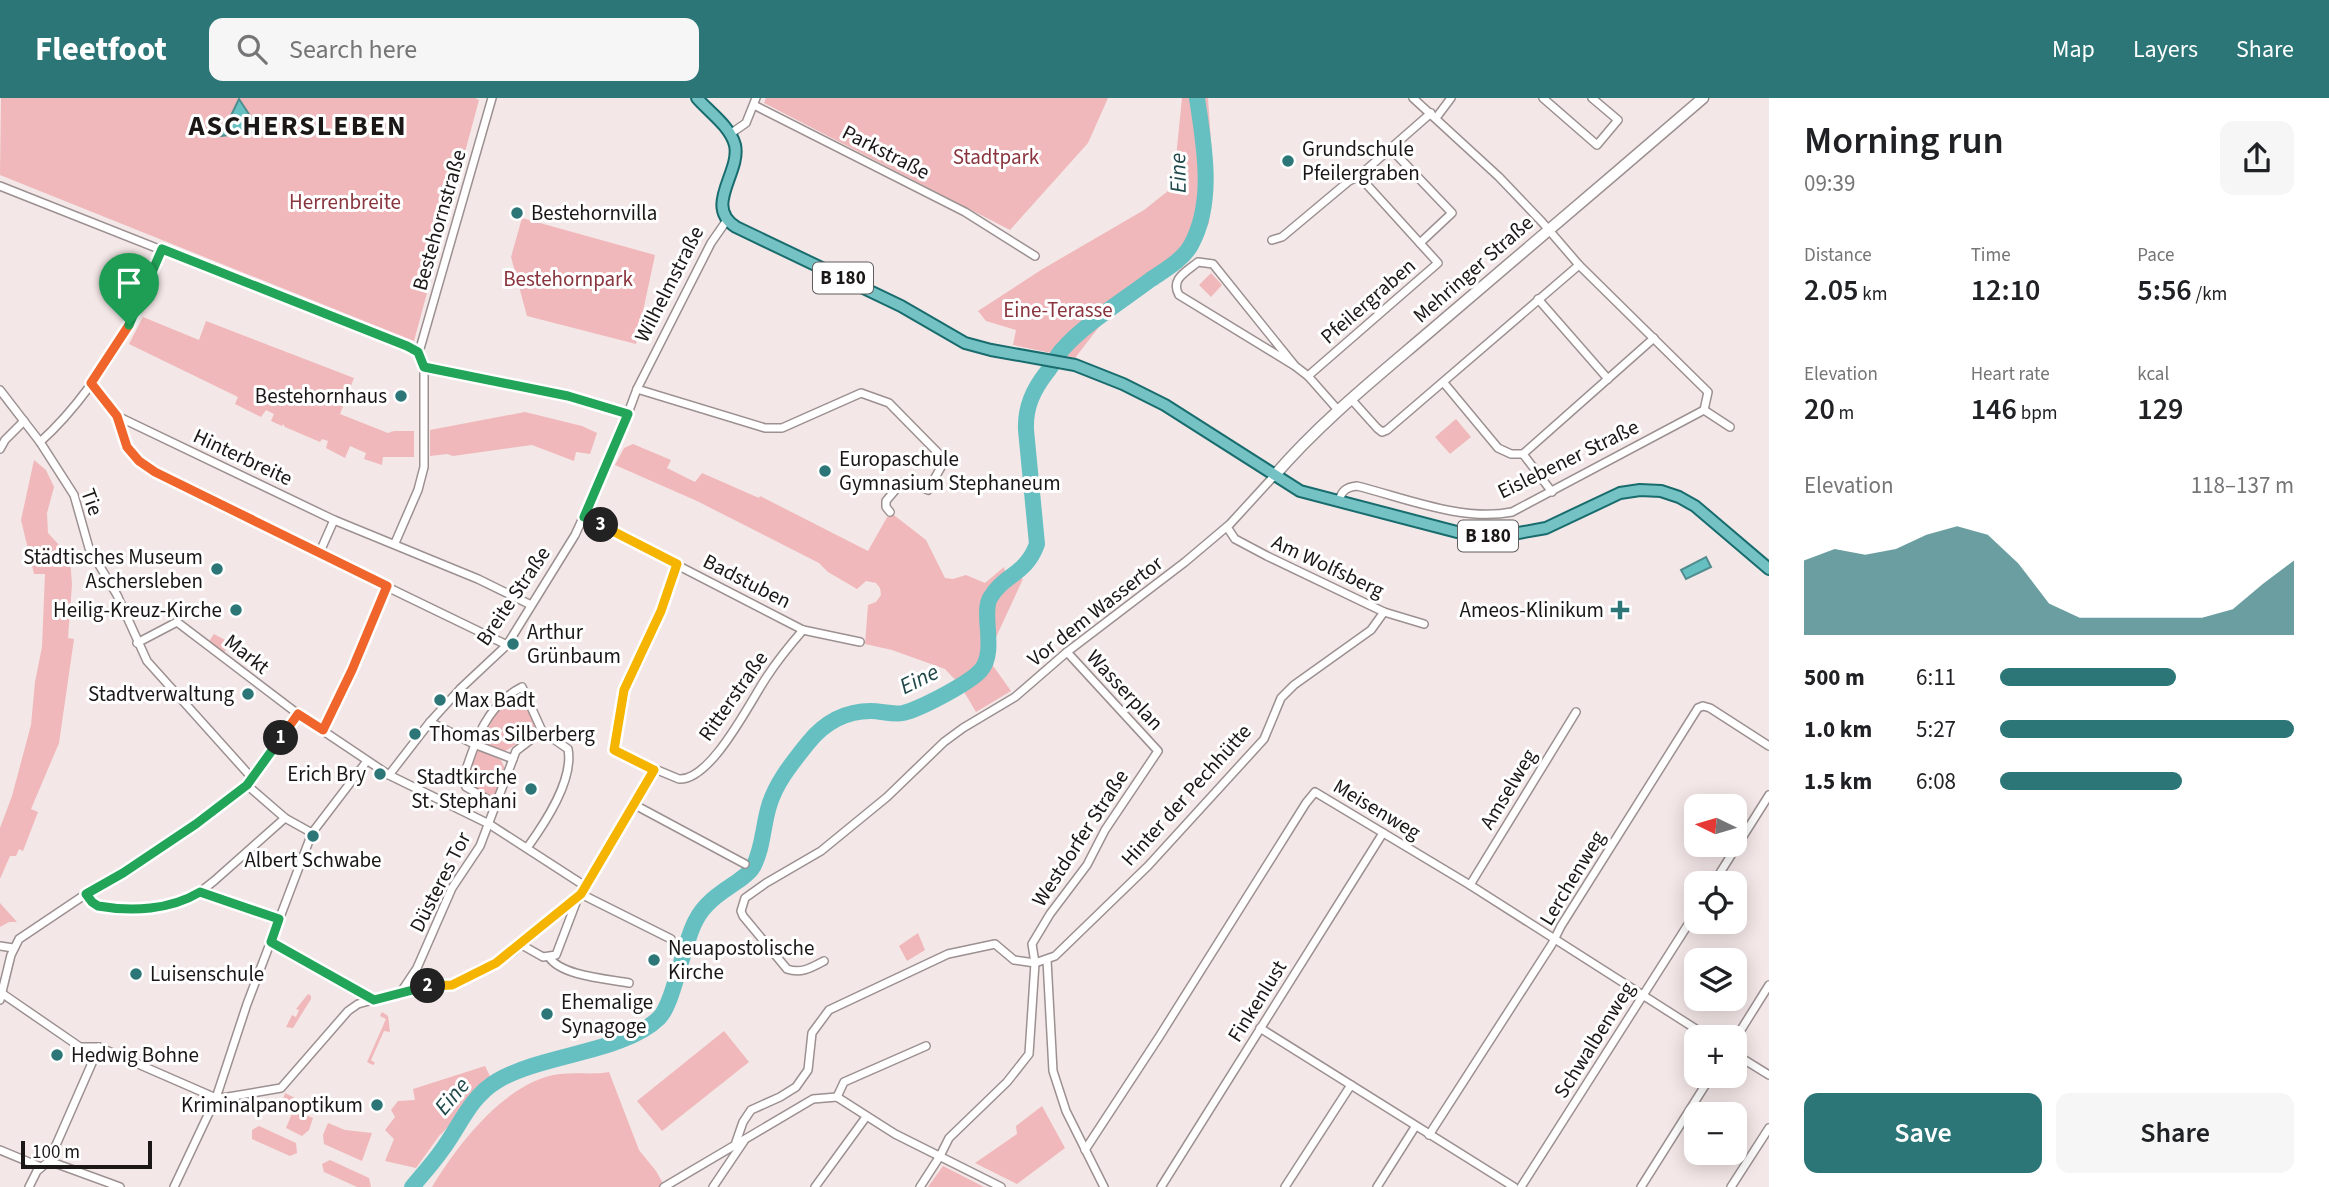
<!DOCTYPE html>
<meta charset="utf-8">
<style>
:root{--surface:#fff;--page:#f6f6f6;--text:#202124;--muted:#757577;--accent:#2c7678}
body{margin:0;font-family:"Source Sans 3",sans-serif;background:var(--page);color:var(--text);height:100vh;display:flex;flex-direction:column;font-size:26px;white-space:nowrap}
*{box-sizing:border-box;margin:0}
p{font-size:23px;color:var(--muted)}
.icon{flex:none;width:38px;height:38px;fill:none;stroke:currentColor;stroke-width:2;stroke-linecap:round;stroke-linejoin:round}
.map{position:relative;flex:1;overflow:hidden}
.side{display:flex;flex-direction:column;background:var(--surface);width:560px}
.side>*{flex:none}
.needle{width:46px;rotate:275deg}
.fabs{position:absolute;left:1684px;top:696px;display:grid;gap:14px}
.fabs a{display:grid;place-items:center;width:63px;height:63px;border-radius:14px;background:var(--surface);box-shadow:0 4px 18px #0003;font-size:35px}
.scale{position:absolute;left:21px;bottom:18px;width:131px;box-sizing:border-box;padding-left:7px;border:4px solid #1b1717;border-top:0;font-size:19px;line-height:24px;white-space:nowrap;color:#1b1717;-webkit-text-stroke:5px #fff;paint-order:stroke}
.pin{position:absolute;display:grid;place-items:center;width:60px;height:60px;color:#fff;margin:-72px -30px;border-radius:50% 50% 50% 0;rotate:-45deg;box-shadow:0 0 7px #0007}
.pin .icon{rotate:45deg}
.km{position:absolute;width:35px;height:35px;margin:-18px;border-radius:50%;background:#222;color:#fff;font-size:19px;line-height:35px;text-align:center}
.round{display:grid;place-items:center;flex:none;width:74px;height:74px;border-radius:14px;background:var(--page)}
.overview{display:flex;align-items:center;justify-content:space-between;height:119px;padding:0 35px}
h1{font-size:38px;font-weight:600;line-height:52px}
.stats{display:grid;grid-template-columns:repeat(3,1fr);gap:10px;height:119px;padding:7px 35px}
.stats div{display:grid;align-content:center}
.stats b{font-size:30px;font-weight:600}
.stats small{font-size:19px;font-weight:400}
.stats p{font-size:19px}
.chart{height:196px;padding:14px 35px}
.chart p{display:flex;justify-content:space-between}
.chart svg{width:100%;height:126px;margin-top:7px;fill:var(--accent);opacity:.7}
.button{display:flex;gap:14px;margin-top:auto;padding:14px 35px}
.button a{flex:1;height:80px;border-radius:14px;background:var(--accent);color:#fff;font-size:28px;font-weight:600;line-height:80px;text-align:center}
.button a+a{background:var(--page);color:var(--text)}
ul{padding:0 35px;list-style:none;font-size:23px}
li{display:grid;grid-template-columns:112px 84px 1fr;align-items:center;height:52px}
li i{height:18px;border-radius:9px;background:var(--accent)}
header{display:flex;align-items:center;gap:42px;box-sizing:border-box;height:98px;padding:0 35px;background:var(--accent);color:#fff}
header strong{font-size:33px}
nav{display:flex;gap:38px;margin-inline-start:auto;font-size:24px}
.search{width:490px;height:63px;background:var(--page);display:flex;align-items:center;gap:18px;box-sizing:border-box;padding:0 24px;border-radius:14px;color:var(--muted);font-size:26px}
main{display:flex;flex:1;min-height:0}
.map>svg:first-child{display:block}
.green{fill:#f0b8ba}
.water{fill:#66c0c2;stroke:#508d8f;stroke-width:2}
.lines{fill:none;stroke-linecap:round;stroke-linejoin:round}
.river{stroke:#66c0c2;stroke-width:16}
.street-casing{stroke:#9c9090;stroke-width:10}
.secondary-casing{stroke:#9c9090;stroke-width:13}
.primary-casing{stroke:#186c6d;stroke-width:14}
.street{stroke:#fff;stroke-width:7}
.secondary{stroke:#fff;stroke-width:10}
.primary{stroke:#74c2c4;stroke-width:10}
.split-1-casing{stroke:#fff;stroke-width:14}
.split-2-casing{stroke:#fff;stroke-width:14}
.split-3-casing{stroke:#fff;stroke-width:14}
.split-4-casing{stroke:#fff;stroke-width:14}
.split-1{stroke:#f0652b;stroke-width:9}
.split-2{stroke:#22a559;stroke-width:9}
.split-3{stroke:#f5b400;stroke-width:9}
.split-4{stroke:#22a559;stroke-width:9}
.poi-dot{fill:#2c7678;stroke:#fff;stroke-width:2.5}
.labels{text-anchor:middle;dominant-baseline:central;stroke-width:6;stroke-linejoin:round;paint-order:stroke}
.shield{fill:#fff;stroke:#5f5d5d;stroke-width:2}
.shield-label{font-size:19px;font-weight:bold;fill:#1b1717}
.poi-label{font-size:21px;fill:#1b1717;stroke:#fff;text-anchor:start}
.street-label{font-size:21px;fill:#1b1717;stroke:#fff}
.park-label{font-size:21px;fill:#8a353e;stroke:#fff}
.water-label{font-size:23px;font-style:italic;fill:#1e4849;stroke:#fff}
.district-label{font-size:28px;font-weight:bold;letter-spacing:2px;fill:#1b1717;stroke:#fff}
</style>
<header>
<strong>Fleetfoot</strong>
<div class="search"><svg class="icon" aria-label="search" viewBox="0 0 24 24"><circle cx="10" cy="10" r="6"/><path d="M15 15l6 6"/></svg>Search here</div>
<nav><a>Map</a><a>Layers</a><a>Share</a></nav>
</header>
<main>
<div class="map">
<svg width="1769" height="1089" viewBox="0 0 1769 1089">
<rect width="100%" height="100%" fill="#f4e7e7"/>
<!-- green -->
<g class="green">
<polygon points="1,0 475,0 479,2 414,243 0,77"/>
<polygon points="766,0 1108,0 1088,45 1010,132 764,5"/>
<polygon points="1182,0 1208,0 1213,72 1209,125 1195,153 1142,186 1109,216 1075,260 1013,247 1016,232 986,223 978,213 1041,172 1144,112 1173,89"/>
<polygon points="522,120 655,157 636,246 527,218 511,159"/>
<polygon points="1211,175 1222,187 1211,199 1199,187"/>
<polygon points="143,219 199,242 206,223 354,280 340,316 388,335 394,333 414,333 414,359 383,359 382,367 364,361 366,355 350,348 345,360 326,350 328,343 322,341 320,344 285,329 283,326 282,328 271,323 274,316 266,312 261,319 235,306 238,299 129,246"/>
<polygon points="525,314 582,328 597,335 590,356 576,354 574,363 532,347 453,358 447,356 430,358 430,332"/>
<polygon points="1456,321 1471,339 1450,356 1435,339"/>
<polygon points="633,346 671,362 667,370 695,384 702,375 759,400 760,398 868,453 890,414 926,442 945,480 953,481 966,477 985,485 1004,469 1005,474 1023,481 991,550 989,562 1011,593 976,614 960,587 945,571 892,552 865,546 868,507 876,504 881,497 880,490 876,485 866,483 857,491 828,474 819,465 697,403 615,367 624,350"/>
<polygon points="34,362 46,372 54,389 47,415 48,435 70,459 72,487 68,540 74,541 59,645 31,711 38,714 23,753 19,751 16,758 10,758 0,781 0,730 12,698 31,627 35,584 42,549 45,476 34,476 21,422"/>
<polygon points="214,536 229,544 223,557 207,546"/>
<polygon points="520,592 537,629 528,639 505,653 479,644 495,612"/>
<polygon points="479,652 501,662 506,673 496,701 468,687 466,681 475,653"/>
<polygon points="0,805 17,824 9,824 0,829"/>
<polygon points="918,835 925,852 907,863 899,848"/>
<polygon points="308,896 311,898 311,901 293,930 286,929 292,917 296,919 299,912 296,911"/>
<polygon points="382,914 388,918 390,934 384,933 371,962 375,965 373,967 367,964 386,921 380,918"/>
<polygon points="724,933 749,964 662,1033 637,1003"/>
<polygon points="485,968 493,984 439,1038 416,1070 385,1063 394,1041 385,1032 395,1019 391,1012 398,1003 415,1002 413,991"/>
<path d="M609,974L639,1052L656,1073L665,1089H432C458,1046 507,982 560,976C577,974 593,977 609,974Z"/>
<polygon points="285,995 297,1001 294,1013 313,1020 309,1032 302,1038 286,1030 293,1013 281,1009"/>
<polygon points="1042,1008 1065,1050 1017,1086 975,1065 1017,1036 1016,1028"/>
<polygon points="328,1025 345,1032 372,1035 362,1063 324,1046 323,1037"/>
<polygon points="259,1028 296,1045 297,1055 290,1058 252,1041 252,1032"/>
<polygon points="330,1062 369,1080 371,1089 357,1089 324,1074 322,1066"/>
<polygon points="943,1068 984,1089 928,1089"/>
</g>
<!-- water -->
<g class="water">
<polygon points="239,1 260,33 221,38"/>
<polygon points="1706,459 1711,469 1686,481 1681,472"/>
</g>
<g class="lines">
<!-- river -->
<path class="river" d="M412,1089C422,1077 433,1065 442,1052C460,1028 470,999 497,983C542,956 623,955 659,920C674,905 683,845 696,822C705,804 722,794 738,783C743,779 750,775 753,769C763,751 763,727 769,708C776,684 793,664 808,645C824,625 845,613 871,613C881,613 893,617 903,615C920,611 970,585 981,572C997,553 981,516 990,500C1004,476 1026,477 1037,446L1026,332C1025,309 1033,292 1047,274C1053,267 1056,258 1062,252C1082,228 1125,201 1150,182C1163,173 1183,162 1191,147C1215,103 1204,47 1197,0"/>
<defs>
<g id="street">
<polyline points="1413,0 1499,79 1542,124 1579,167 1708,294 1704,312"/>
<polyline points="1543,0 1597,47 1618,22 1592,0"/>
<polyline points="754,7 965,114 1035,158"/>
<polyline points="1436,20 1451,0"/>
<polyline points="730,36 746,25 756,0"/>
<polyline points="1390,50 1452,115 1420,145"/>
<polyline points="0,88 419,254"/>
<polyline points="1272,142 1282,139 1349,83 1359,78 1431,15"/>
<polyline points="1538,201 1608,281"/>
<polyline points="419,254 492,0"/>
<path d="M1295,268L1179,197C1170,181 1186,174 1198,164L1213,166L1295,268L1308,278L1338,312"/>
<polyline points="424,269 568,298 628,315"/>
<polyline points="1308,278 1438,165 1359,78"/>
<polyline points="91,285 117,318 334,422 478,481 531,507"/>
<polyline points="1444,285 1498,350 1511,356 1523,356"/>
<polyline points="637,291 765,330 782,330 861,295 889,305 945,362 928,392 912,385 902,384 886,403 886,409 890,414"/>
<polyline points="0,292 40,344 74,397 89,450 117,497 147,563 252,680"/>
<polyline points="1351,301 1377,330 1382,334 1387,332 1579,167"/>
<polyline points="1704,312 1730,329"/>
<polyline points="117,319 127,349 143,367 319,456 334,422"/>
<path d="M40,344C74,314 107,267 129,227C142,203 152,176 162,151"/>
<polyline points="0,351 5,342 24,323"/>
<polyline points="1523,356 1654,240"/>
<polyline points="1523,356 1552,394"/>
<path d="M1339,404C1341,393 1346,389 1357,388C1405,400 1463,424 1512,414L1704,312"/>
<polyline points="584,419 803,532 860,544"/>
<polyline points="1227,429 1235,441 1267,458 1384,514 1424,526"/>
<polyline points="395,445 418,392 424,369 424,269 419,254"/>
<polyline points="319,456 507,547"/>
<path d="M677,466L661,513L624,592L613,652L621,657L679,681C711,683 750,604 766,580C777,563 790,547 803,532"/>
<polyline points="137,545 177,524 298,616 389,677 489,726 585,788"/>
<polyline points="430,624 474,646 513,661"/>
<polyline points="323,632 352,572 387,488"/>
<polyline points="389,677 430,624 460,591 507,547 575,437 614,353 637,291 711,145 727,122"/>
<polyline points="247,687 285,720 312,735"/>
<polyline points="635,707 745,766"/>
<path d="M527,750C545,725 574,682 568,651L542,633"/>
<polyline points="1713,786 1769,697"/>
<polyline points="1470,787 1576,614"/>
<polyline points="200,794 279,821"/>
<polyline points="86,796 94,806 113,810 152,810 166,808 195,798 214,783 285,720"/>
<polyline points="581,796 671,841"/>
<polyline points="271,844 373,901"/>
<polyline points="520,846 543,859 556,857 577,802"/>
<polyline points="0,848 13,850"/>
<path d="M549,859C561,878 608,881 629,885"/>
<polyline points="1047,862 1053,973 1066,1013 1104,1089"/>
<path d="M824,863C811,870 801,876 787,871L743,818L741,813L745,800L766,785L821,753L887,699L944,644L963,630L1015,599L1067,554L1185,464L1230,426L1274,378"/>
<polyline points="0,894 80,949 99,949 216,1000 228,999 281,990 348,913 358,906 401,894 426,888 452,886 496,865 514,853 581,796 655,672"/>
<path d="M401,894L417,870L452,790L480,748L516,653L542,633L522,589C485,608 475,644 463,681L466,689L496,706"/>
<polyline points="0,902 11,857 19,841 86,796 123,775 196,725 247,687 298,616"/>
<polyline points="1260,930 1514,1089"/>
<polyline points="1734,943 1769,887"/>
<polyline points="1735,956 1769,977"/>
<polyline points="837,999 895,1036 1001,1089"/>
<polyline points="837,999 844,984 926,948"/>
<polyline points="1429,1037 1552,846 1561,828 1698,610 1703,608 1710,610 1769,648"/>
<polyline points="735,1047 743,1024 751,1012 780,999 796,989 808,972 812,935 829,912 948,856 995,846 1014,862 1035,865 1055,858 1148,768 1264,641 1281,600 1294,587 1371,532 1384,514"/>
<polyline points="0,1052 41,1069"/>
<polyline points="1085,1052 1159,939 1306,705 1315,694 1470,787 1710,940"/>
<polyline points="49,1063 120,1089"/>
<polyline points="29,1089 37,1073 49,1063 99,949"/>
<polyline points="174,1089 216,1000 247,906 312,735 367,663"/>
<polyline points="664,1089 813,1001 837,999"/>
<polyline points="713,1089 744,1043"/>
<polyline points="815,1089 866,1019"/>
<polyline points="920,1089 940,1058 949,1040 1007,984 1029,956 1035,865 1032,846 1050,816 1087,767 1105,732 1158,653 1067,554"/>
<polyline points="1161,1089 1383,735"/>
<polyline points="1285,1089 1351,987"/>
<polyline points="1377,1089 1415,1029"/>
<polyline points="1521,1089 1696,814"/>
<polyline points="1641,1089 1711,978"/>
<polyline points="1731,1089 1769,1030"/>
</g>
<path id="secondary" d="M1274,378C1324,320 1383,274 1441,224C1529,149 1616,75 1703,0"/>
<path id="primary" d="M697,0C709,14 730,28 735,47C741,75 703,108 736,129L901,208L965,245L991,252L1075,267L1123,286L1165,307L1300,393L1457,434L1502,438L1546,430L1620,395L1640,392L1661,393L1679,399L1695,408L1769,471"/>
</defs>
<!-- street casing -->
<use href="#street" class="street-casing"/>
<!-- secondary casing -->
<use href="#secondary" class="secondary-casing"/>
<!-- primary casing -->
<use href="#primary" class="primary-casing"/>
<!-- street -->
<use href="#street" class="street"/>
<!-- secondary -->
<use href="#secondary" class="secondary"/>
<!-- primary -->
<use href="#primary" class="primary"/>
</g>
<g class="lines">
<defs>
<polyline id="split-1" points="129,227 91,285 117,318 127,349 139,363 155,374 387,488 352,572 323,632 298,616 281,640"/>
<path id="split-2" d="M281,640L247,687L196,726L123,775L86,796L92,804L98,808C132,814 170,812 200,794L279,821L271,844L374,902L428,888"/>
<polyline id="split-3" points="428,888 452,887 496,865 581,796 654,672 614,652 624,592 661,513 677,466 601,427"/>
<polyline id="split-4" points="129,227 162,151 407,248 418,254 424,269 568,298 628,316 584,419 601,427"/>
</defs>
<!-- split-1 casing -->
<use href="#split-1" class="split-1-casing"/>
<!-- split-2 casing -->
<use href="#split-2" class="split-2-casing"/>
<!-- split-3 casing -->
<use href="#split-3" class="split-3-casing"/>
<!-- split-4 casing -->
<use href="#split-4" class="split-4-casing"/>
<!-- split-1 -->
<use href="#split-1" class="split-1"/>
<!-- split-2 -->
<use href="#split-2" class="split-2"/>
<!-- split-3 -->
<use href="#split-3" class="split-3"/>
<!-- split-4 -->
<use href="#split-4" class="split-4"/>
</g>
<!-- markers -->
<g class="poi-dot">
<circle cx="1288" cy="63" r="7"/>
<circle cx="517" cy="115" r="7"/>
<circle cx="401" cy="298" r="7"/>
<circle cx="825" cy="373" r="7"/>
<circle cx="217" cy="471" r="7"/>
<circle cx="236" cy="512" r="7"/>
<path d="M1616.5 501.5h7v7h7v7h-7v7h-7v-7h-7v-7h7z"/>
<circle cx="513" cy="546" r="7"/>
<circle cx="248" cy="596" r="7"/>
<circle cx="440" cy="602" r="7"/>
<circle cx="415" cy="636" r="7"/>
<circle cx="380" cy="676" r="7"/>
<circle cx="531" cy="691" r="7"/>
<circle cx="313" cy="738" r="7"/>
<circle cx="654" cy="862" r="7"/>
<circle cx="136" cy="876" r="7"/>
<circle cx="547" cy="916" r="7"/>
<circle cx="57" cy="957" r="7"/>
<circle cx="377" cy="1007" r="7"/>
</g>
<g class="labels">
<!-- shield labels -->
<g class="shield">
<rect x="813" y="164.5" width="60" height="31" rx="5"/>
<rect x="1458" y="422.5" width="60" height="31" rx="5"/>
</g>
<g class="shield-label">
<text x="843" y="180">B 180</text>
<text x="1488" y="438">B 180</text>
</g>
<!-- poi labels -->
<g class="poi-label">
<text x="1302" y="51">Grundschule<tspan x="1302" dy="24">Pfeilergraben</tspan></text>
<text x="531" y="115">Bestehornvilla</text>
<text x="387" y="298" text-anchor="end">Bestehornhaus</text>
<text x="839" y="361">Europaschule<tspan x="839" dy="24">Gymnasium Stephaneum</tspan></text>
<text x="203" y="459" text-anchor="end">Städtisches Museum<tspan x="203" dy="24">Aschersleben</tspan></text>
<text x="222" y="512" text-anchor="end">Heilig-Kreuz-Kirche</text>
<text x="1604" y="512" text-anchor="end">Ameos-Klinikum</text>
<text x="527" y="534">Arthur<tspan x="527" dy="24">Grünbaum</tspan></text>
<text x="234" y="596" text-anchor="end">Stadtverwaltung</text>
<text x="454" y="602">Max Badt</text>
<text x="429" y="636">Thomas Silberberg</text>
<text x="366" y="676" text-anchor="end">Erich Bry</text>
<text x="517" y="679" text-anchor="end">Stadtkirche<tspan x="517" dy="24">St. Stephani</tspan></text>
<text x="313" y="762" text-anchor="middle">Albert Schwabe</text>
<text x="668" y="850">Neuapostolische<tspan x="668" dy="24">Kirche</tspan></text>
<text x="150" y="876">Luisenschule</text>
<text x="561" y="904">Ehemalige<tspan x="561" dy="24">Synagoge</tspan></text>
<text x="71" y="957">Hedwig Bohne</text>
<text x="363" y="1007" text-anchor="end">Kriminalpanoptikum</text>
</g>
<!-- street labels -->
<g class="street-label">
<text transform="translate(886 54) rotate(27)">Parkstraße</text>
<text transform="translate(439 122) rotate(-74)">Bestehornstraße</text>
<text transform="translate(1473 171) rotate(-41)">Mehringer Straße</text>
<text transform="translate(669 186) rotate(-63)">Wilhelmstraße</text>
<text transform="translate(1368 203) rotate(-41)">Pfeilergraben</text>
<text transform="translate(243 359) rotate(25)">Hinterbreite</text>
<text transform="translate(1568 361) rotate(-26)">Eislebener Straße</text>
<text transform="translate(92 404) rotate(70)">Tie</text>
<text transform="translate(1328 468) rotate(25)">Am Wolfsberg</text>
<text transform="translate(747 483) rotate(27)">Badstuben</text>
<text transform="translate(513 498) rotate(-56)">Breite Straße</text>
<text transform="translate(1095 513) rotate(-38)">Vor dem Wassertor</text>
<text transform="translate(247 556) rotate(38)">Markt</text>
<text transform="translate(1125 592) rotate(47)">Wasserplan</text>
<text transform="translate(733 598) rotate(-55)">Ritterstraße</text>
<text transform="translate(1508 691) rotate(-59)">Amselweg</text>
<text transform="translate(1186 697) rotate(-48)">Hinter der Pechhütte</text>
<text transform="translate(1377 711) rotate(31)">Meisenweg</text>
<text transform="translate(1080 740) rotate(-57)">Westdorfer Straße</text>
<text transform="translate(1572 780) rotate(-59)">Lerchenweg</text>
<text transform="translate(440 784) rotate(-63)">Düsteres Tor</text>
<text transform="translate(1257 903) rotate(-58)">Finkenlust</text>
<text transform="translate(1594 942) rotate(-58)">Schwalbenweg</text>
</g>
<!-- park labels -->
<g class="park-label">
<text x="996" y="59">Stadtpark</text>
<text x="345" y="104">Herrenbreite</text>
<text x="568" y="181">Bestehornpark</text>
<text x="1058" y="212">Eine-Terasse</text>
</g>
<!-- water labels -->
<g class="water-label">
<text transform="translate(1178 75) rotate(-91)">Eine</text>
<text transform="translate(919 581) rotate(-26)">Eine</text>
<text transform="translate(452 998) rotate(-50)">Eine</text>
</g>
<!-- district labels -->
<g class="district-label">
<text x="298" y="28">ASCHERSLEBEN</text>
</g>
</g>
</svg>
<div class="fabs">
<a><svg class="needle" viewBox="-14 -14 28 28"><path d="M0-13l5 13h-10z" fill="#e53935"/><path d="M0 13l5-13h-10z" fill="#757577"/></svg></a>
<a><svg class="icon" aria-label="locate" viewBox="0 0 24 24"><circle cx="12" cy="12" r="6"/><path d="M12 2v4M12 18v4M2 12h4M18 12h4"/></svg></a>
<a><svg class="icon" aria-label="layers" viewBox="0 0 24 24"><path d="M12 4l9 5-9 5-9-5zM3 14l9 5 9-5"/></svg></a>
<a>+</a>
<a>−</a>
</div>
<div class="scale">100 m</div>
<div class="pin" style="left:129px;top:227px;background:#1e9e55"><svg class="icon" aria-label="arrive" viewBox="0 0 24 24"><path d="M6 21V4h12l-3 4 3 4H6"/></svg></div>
<b class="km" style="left:281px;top:640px">1</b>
<b class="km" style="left:428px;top:888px">2</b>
<b class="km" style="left:601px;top:427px">3</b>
</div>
<section class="side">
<div class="overview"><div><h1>Morning run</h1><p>09:39</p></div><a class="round"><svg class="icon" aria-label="share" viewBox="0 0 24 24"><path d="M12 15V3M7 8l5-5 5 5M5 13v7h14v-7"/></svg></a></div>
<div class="stats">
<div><p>Distance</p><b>2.05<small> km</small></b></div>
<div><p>Time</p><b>12:10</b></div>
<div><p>Pace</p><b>5:56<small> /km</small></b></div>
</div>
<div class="stats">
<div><p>Elevation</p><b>20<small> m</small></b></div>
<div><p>Heart rate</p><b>146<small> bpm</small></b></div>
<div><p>kcal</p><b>129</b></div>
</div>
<div class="chart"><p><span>Elevation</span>118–137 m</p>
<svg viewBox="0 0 160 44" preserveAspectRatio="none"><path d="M0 44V18L10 14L20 16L30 14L40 9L50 6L60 9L70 19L80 33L90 38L100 38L110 38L120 38L130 38L140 35L150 26L160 18V44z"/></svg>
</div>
<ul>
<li><b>500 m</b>6:11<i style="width:60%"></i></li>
<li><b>1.0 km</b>5:27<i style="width:100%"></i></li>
<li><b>1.5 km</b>6:08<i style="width:62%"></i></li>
</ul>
<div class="button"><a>Save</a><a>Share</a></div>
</section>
</main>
